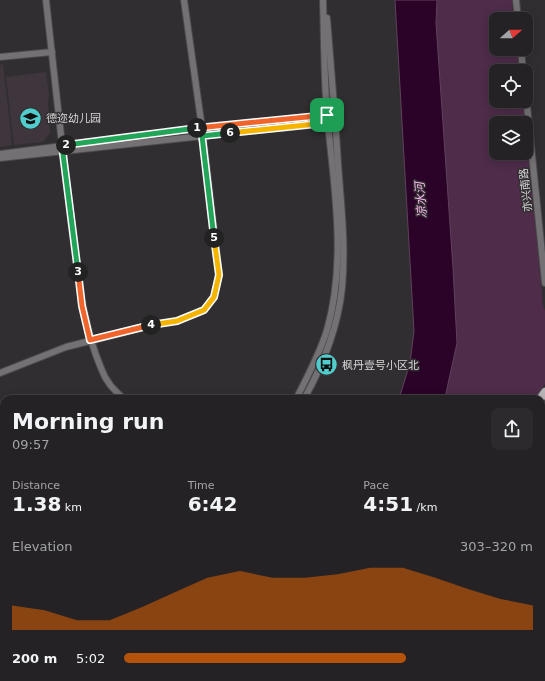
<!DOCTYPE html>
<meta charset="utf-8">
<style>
:root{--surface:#252225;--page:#2d2a2d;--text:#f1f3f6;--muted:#a3a4a7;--line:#423f42;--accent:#b45309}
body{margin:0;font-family:"DejaVu Sans","Noto Sans SC",sans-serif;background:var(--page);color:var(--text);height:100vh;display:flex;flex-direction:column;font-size:15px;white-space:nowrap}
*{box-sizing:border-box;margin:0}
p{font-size:13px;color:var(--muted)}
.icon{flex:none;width:22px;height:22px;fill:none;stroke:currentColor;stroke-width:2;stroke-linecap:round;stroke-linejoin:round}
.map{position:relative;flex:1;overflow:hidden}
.side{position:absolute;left:0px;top:395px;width:545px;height:286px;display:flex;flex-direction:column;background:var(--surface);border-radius:12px 12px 0 0;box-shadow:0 2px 10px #0003,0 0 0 1px var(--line)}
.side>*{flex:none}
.needle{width:26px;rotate:69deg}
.controls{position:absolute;left:489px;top:12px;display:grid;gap:8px}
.controls a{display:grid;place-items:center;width:44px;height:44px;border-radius:8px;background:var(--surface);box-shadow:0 2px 10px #0003,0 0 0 1px var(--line);font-size:20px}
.pin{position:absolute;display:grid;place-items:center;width:34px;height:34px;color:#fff;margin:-17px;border-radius:8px;box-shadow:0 2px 6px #0006}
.km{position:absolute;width:20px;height:20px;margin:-10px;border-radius:50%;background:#222;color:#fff;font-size:11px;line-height:20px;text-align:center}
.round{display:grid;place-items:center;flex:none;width:42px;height:42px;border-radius:8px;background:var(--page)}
.head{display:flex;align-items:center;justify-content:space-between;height:68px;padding:0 12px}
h1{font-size:22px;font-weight:600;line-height:30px}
.stats{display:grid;grid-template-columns:repeat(3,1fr);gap:6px;height:68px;padding:4px 12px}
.stats div{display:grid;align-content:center}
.stats b{font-size:20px;font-weight:600}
.stats small{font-size:11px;font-weight:400}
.stats p{font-size:11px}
.chart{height:112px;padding:8px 12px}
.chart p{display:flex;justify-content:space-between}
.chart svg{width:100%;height:72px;margin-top:4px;fill:var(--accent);opacity:.7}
ul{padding:0 12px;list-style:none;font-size:13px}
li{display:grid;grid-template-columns:64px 48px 1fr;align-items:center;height:30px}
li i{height:10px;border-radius:5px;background:var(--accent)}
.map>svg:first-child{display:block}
.built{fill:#3f363d}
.green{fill:#4e2c4a}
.water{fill:#2b0228;stroke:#5f425c}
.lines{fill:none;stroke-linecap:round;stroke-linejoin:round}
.minor-casing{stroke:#4c494c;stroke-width:8}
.major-casing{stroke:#4c494c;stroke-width:10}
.minor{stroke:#737173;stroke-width:6}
.major{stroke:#b7b3b6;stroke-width:8}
.split-1-casing{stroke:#fff;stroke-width:8}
.split-2-casing{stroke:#fff;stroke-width:8}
.split-3-casing{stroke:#fff;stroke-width:8}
.split-4-casing{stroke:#fff;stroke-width:8}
.split-5-casing{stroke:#fff;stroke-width:8}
.split-6-casing{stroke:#fff;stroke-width:8}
.split-7-casing{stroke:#fff;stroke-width:8}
.split-1{stroke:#f0652b;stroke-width:5}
.split-2{stroke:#22a559;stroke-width:5}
.split-3{stroke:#22a559;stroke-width:5}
.split-4{stroke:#f0652b;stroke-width:5}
.split-5{stroke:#f5b400;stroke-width:5}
.split-6{stroke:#22a559;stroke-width:5}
.split-7{stroke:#f5b400;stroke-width:5}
.labels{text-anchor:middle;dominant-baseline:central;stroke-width:3;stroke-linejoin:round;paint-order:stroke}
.poi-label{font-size:11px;fill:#d8d6d7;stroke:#312e31;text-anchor:start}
.street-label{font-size:11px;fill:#d8d6d7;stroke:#312e31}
.water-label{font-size:12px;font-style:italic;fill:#fdb7f3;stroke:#312e31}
</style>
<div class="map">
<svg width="545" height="681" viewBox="0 0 545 681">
<rect width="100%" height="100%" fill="#312e31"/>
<!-- built -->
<g class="built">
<polygon points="3,64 12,145 0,147 0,65"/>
<polygon points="46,72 49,94 48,103 50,132 43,142 14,145 6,77"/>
</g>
<!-- green -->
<g class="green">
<polygon points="437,0 512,0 514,19 496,19 496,49 517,49 520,71 496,71 496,101 523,101 525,123 496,123 496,153 526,153 526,135 543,305 545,311 545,384 534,399 443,399 446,393 457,343 436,23"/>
<polygon points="258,677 337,677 334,681 256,681"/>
</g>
<!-- water -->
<g class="water">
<polygon points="395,0 437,0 436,23 453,268 457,343 446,393 443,399 399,399 410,363 414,331"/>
<polygon points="208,677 258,677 256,681 205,681"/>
</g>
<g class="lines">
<defs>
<g id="minor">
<path d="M46,0C54,73 62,147 71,220C78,270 81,321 101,368C106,382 113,389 124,399"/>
<polyline points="516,0 518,19"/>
<polyline points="521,49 523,71"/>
<polyline points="0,57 52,52"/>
<polyline points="526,96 545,283"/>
<polyline points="0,154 202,128 331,115"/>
<polyline points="0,158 332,122"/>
<polyline points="0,373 66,347 149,326 177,321 204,310 214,297 219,275 202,128 184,0"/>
<path d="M296,399C307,378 320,353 327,330C347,260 334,186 327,115C324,77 324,38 323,0"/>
<path d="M304,399C323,365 338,327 342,288C346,246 341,205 338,163C335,115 331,67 327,18"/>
<polyline points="541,662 545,665"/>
<polyline points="126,677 131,681"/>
</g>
<g id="major">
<polyline points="540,399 545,392"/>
<polyline points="541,418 545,412"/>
<polyline points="0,591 4,594"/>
<polyline points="0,603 4,606"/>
<polyline points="98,677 104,681"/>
<polyline points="113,677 118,681"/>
<polyline points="347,681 349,677"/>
<polyline points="357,681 360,677"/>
</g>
</defs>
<!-- minor casing -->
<use href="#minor" class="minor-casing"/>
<!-- major casing -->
<use href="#major" class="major-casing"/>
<!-- minor -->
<use href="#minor" class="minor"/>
<!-- major -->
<use href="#major" class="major"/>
</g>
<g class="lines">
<defs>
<polyline id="split-1" points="197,128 327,115"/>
<polyline id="split-2" points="66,145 197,128"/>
<polyline id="split-3" points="66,145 62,146 78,272"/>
<polyline id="split-4" points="78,272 82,306 90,340 151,325"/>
<polyline id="split-5" points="151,325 177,321 204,310 214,297 219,275 214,238"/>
<polyline id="split-6" points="214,238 202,136 230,133"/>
<polyline id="split-7" points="230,133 335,122 334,114 327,115"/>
</defs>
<!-- split-1 casing -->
<use href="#split-1" class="split-1-casing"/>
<!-- split-2 casing -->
<use href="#split-2" class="split-2-casing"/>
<!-- split-3 casing -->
<use href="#split-3" class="split-3-casing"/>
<!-- split-4 casing -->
<use href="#split-4" class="split-4-casing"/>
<!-- split-5 casing -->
<use href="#split-5" class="split-5-casing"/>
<!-- split-6 casing -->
<use href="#split-6" class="split-6-casing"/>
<!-- split-7 casing -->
<use href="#split-7" class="split-7-casing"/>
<!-- split-1 -->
<use href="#split-1" class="split-1"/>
<!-- split-2 -->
<use href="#split-2" class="split-2"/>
<!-- split-3 -->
<use href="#split-3" class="split-3"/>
<!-- split-4 -->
<use href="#split-4" class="split-4"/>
<!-- split-5 -->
<use href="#split-5" class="split-5"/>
<!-- split-6 -->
<use href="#split-6" class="split-6"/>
<!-- split-7 -->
<use href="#split-7" class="split-7"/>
</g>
<!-- icons -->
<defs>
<symbol id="school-disc" viewBox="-11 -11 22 22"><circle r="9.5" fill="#52cdce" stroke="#312e31"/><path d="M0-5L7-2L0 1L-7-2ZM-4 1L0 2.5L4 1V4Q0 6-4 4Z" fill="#111"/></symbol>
<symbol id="bus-disc" viewBox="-11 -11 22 22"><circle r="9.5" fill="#52cdce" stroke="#312e31"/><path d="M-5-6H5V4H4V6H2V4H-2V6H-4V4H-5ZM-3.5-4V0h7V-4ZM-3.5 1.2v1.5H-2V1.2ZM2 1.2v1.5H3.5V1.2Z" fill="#111"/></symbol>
</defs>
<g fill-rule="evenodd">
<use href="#school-disc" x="18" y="106" width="25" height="25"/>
<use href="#bus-disc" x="314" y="352" width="25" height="25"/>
</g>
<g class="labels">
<!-- poi labels -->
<g class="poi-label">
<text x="46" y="118">德迩幼儿园</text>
<text x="342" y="365">枫丹壹号小区北</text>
</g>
<!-- street labels -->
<g class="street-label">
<text transform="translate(526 190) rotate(-96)">亦兴南路</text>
</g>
<!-- water labels -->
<g class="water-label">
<text transform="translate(421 200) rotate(-94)">凉水河</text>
</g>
</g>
</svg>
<div class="controls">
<a><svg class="needle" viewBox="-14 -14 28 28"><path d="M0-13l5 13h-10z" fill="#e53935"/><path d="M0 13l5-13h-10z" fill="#a3a4a7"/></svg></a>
<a><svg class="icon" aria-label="locate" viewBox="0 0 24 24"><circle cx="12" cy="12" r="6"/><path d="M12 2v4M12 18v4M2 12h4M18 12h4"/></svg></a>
<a><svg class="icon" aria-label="layers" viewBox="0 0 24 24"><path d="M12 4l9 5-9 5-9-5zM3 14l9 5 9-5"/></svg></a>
</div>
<div class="pin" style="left:327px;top:115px;background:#1e9e55"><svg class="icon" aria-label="arrive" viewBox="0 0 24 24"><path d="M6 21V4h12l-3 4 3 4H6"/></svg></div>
<b class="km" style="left:197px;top:128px">1</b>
<b class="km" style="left:66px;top:145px">2</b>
<b class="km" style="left:78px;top:272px">3</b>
<b class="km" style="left:151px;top:325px">4</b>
<b class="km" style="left:214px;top:238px">5</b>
<b class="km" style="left:230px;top:133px">6</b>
<section class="side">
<div class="head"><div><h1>Morning run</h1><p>09:57</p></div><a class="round"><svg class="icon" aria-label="share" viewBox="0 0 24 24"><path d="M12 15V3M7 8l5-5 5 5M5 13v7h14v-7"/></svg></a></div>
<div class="stats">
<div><p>Distance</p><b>1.38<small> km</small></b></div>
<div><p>Time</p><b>6:42</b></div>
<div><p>Pace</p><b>4:51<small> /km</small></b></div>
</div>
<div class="chart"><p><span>Elevation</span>303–320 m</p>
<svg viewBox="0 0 160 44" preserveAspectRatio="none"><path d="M0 44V29L10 32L20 38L30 38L40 30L50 21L60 12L70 8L80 12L90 12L100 10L110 6L120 6L130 12L140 19L150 25L160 29V44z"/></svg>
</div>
<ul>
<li><b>200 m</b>5:02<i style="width:69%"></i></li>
</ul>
</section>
</div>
